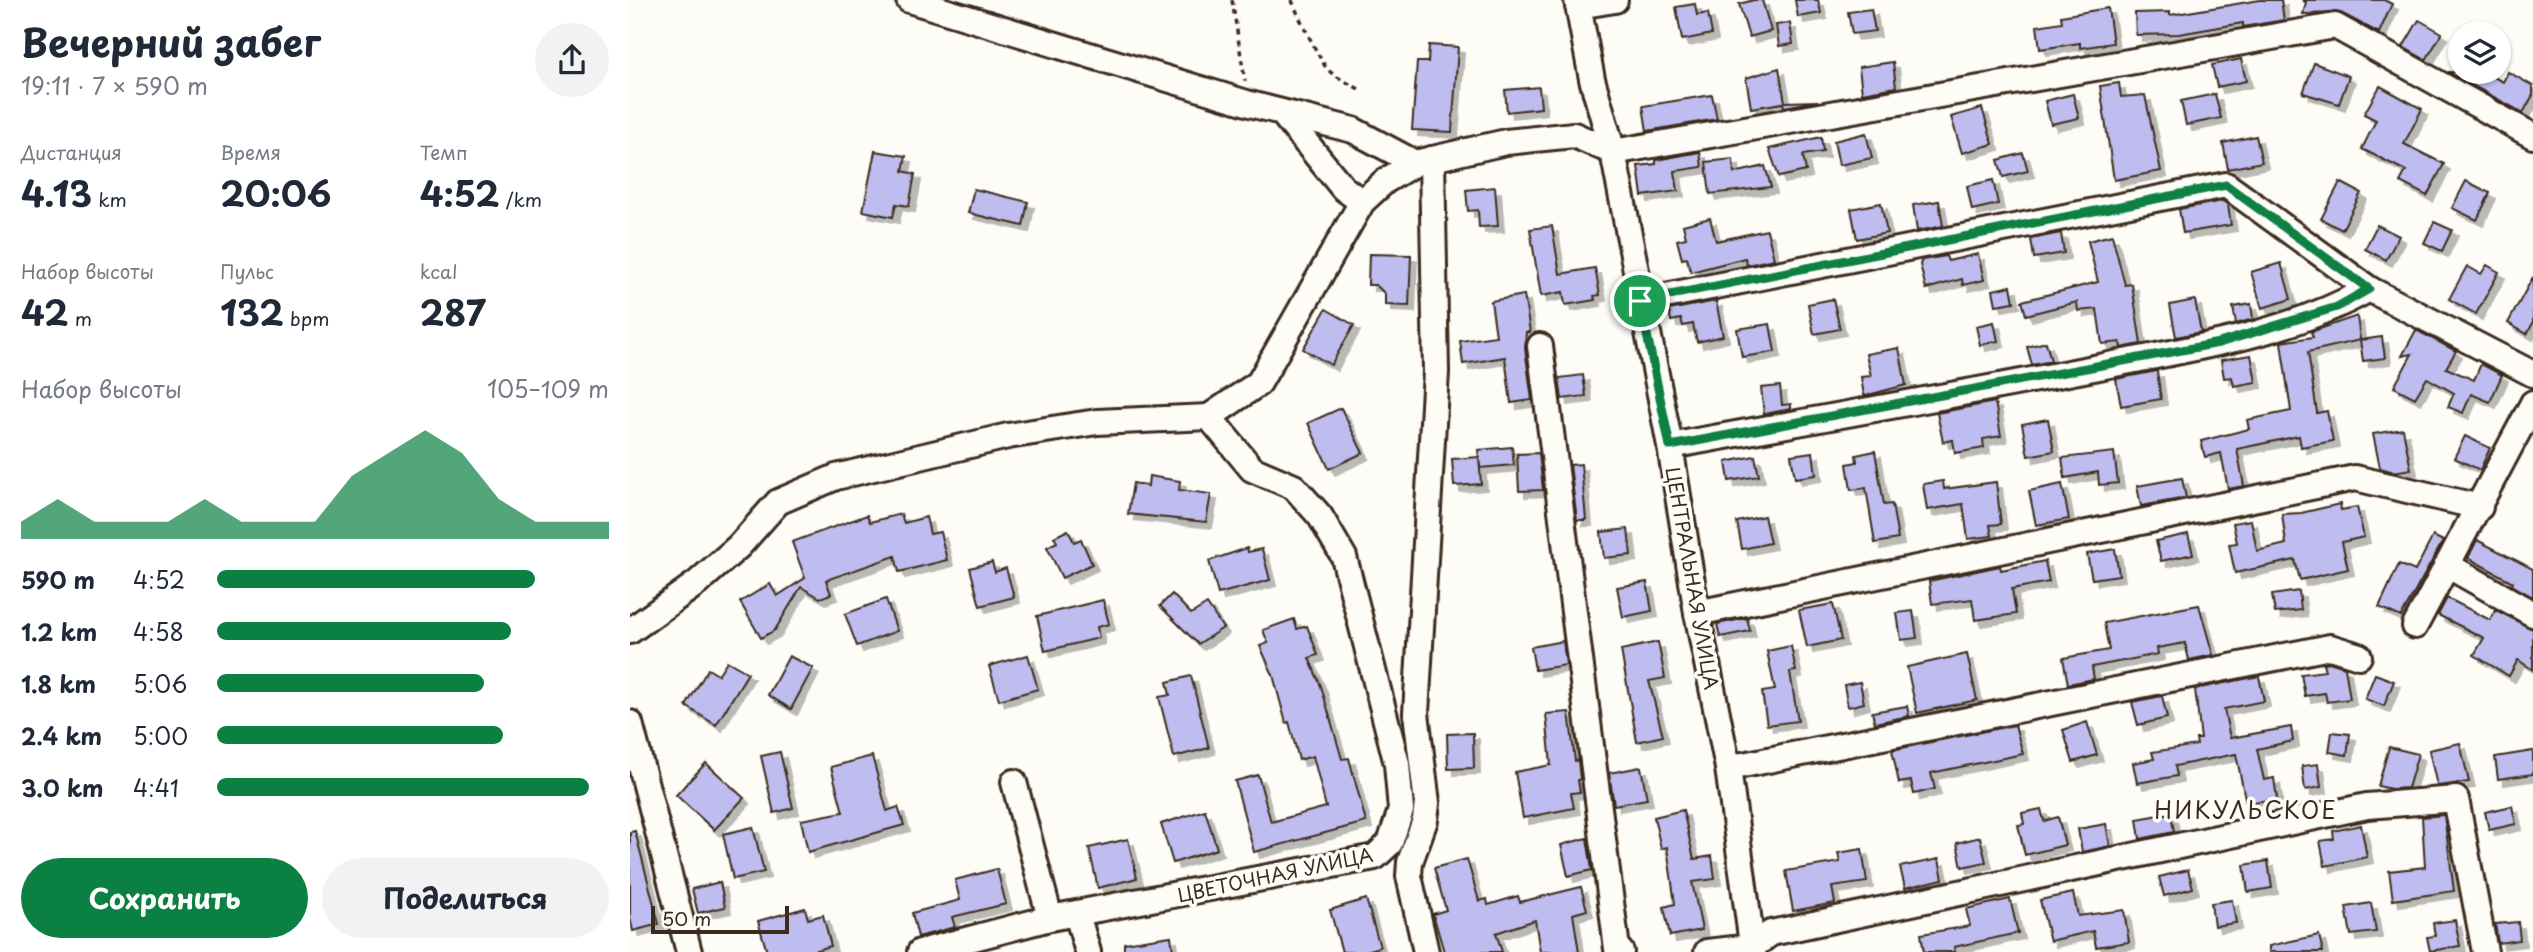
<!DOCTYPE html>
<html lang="ru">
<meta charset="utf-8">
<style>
:root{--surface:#fff;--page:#f2f2f3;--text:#1f2937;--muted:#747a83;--accent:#0b8043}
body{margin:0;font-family:"Playpen Sans",sans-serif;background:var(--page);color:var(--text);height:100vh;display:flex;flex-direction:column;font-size:26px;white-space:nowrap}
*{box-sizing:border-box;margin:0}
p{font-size:23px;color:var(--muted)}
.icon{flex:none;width:38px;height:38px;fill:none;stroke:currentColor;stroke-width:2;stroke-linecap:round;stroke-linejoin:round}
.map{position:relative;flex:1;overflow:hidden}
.side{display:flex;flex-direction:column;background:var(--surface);width:630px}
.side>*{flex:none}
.buttons{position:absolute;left:1818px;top:21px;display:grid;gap:14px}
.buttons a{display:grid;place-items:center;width:63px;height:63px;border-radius:50%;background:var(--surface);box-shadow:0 2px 5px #0004;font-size:35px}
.scale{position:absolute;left:21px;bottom:18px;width:138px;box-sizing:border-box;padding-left:7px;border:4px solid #3b2a1e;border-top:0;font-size:19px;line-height:24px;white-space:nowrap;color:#3b2a1e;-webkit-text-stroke:5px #fdfcf7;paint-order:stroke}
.pin{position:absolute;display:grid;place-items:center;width:60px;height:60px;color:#fff;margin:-30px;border:4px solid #fff;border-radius:50%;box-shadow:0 2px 7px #0007}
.round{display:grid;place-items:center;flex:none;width:74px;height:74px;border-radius:37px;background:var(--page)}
.head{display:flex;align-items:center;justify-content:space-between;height:119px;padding:0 21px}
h1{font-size:38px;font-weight:700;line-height:52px}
.figures{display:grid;grid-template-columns:repeat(3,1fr);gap:10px;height:119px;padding:7px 21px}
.figures div{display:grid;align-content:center}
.figures b{font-size:35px;font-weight:700}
.figures small{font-size:19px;font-weight:400}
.figures p{font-size:19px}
.chart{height:196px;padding:14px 21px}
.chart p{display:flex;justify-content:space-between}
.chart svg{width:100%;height:126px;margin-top:7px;fill:var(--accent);opacity:.7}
.button{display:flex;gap:14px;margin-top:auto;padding:14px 21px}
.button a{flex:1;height:80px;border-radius:42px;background:var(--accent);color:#fff;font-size:28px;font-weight:700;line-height:80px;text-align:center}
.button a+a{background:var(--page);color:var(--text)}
ul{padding:0 21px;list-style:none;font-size:23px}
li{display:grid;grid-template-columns:112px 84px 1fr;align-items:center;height:52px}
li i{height:18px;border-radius:9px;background:var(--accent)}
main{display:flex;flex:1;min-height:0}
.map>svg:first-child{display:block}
.building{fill:#bfbdef;stroke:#3b2a1e;stroke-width:2;filter:url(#shadow)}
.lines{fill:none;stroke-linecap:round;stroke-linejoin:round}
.minor-casing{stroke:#3b2a1e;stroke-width:30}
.path{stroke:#3b2a1e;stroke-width:3.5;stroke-dasharray:5 5;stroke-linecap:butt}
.minor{stroke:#fdfcf7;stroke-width:24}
.route-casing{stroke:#fff;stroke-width:14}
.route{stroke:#0b8043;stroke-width:9}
.labels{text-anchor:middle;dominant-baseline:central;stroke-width:7;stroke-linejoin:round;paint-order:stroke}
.street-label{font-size:19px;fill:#3b2a1e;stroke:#fdfcf7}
.quarter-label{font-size:23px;letter-spacing:2px;fill:#3b2a1e;stroke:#fdfcf7}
</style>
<main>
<section class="side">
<div class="head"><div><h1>Вечерний забег</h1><p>19:11 · 7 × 590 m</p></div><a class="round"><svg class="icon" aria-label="share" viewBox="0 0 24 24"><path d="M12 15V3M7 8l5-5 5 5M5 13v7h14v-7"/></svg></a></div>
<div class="figures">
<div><p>Дистанция</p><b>4.13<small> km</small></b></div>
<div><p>Время</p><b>20:06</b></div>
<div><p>Темп</p><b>4:52<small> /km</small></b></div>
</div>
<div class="figures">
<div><p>Набор высоты</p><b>42<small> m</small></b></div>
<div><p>Пульс</p><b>132<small> bpm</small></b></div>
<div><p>kcal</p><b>287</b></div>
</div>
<div class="chart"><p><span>Набор высоты</span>105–109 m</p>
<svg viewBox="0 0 160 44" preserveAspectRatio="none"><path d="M0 44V38L10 30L20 38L30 38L40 38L50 30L60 38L70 38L80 38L90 22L100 14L110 6L120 14L130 30L140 38L150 38L160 38V44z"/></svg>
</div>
<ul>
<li><b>590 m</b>4:52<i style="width:81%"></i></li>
<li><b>1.2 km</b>4:58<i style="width:75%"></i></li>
<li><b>1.8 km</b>5:06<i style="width:68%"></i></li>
<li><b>2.4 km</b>5:00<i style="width:73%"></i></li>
<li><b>3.0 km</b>4:41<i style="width:95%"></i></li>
</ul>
<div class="button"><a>Сохранить</a><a>Поделиться</a></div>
</section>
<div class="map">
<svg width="1903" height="952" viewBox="0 0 1903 952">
<defs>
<filter id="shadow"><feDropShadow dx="6" dy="6" stdDeviation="0" flood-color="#0004"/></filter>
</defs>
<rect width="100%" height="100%" fill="#fdfcf7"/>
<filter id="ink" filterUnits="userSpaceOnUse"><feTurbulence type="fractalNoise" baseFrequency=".0143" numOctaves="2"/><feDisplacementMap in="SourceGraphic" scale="14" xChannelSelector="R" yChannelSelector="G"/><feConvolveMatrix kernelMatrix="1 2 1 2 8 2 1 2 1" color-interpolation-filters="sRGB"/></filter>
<g filter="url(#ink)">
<!-- building -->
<g class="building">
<polygon points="1124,0 1132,0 1141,31 1119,37 1109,4"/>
<polygon points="1165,0 1188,0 1191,13 1168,17"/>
<polygon points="1630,0 1651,0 1654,20 1613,27 1613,23 1549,34 1506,35 1505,13 1540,12 1540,15"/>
<polygon points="1672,0 1754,0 1762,4 1749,33 1711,13 1673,14 1676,2"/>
<polygon points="1065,4 1067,15 1078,13 1082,34 1052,40 1046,7"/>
<polygon points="1478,8 1483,43 1450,48 1450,43 1410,49 1407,26 1432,22 1431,16"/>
<polygon points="1241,9 1245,31 1222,34 1218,12"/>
<polygon points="1789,20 1812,33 1796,60 1773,47"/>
<polygon points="1160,23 1163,44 1149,46 1146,25"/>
<polygon points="799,45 828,47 822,132 782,130 787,62 798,62"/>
<polygon points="1611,59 1616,81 1587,87 1582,65"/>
<polygon points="1263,62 1266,87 1232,93 1229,67"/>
<polygon points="1684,63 1719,76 1709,104 1673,93"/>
<polygon points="1149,68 1155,102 1188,101 1154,107 1153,103 1121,108 1116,78"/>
<polygon points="1818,72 1854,72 1873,82 1878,72 1903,86 1903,95 1893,113"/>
<polygon points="1489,83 1491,97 1515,95 1531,171 1484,180 1470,86"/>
<polygon points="1750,86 1792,109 1774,144 1814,164 1797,196 1770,182 1776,171 1732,149 1746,120 1734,114"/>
<polygon points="909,87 911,108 877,112 875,90"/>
<polygon points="1443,94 1449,118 1421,124 1415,101"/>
<polygon points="1585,94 1591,118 1556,125 1551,101"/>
<polygon points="1082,95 1087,119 1017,131 1013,106"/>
<polygon points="1352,108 1363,144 1332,153 1321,117"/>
<polygon points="1236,133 1242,158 1209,165 1204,141"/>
<polygon points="1626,136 1632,162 1598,169 1593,143"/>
<polygon points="1191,137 1193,152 1173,155 1176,171 1149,177 1139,149"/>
<polygon points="245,151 276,156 273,171 285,174 279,206 266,204 263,217 233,211"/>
<polygon points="1070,152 1072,167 1045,171 1048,191 1012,196 1008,166 1026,164 1026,160"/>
<polygon points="1393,153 1398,171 1373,177 1368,160"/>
<polygon points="1103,159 1104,173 1135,166 1141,187 1080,194 1076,162"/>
<polygon points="1363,180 1368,204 1342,210 1337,186"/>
<polygon points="1836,181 1860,193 1847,220 1822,208"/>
<polygon points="1710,182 1731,193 1712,230 1691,219"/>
<polygon points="865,187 868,226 849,227 848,210 838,211 836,190"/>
<polygon points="344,189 398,202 393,226 338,213"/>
<polygon points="1309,201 1313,226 1287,231 1283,205"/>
<polygon points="1593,201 1598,205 1601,225 1553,233 1549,209"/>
<polygon points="1251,203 1257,233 1227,239 1221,209"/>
<polygon points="1080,218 1086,241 1137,230 1144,259 1117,265 1115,258 1061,272 1057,258 1052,259 1047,240 1056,238 1053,225"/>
<polygon points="1804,222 1822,230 1812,251 1794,243"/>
<polygon points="1747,225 1769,236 1756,260 1735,249"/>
<polygon points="922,226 930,274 965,268 970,295 964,296 965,300 935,305 933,292 911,296 900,229"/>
<polygon points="1431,233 1434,253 1404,258 1401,239"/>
<polygon points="1482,235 1495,285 1502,284 1511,344 1491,348 1490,342 1472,344 1467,309 1448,311 1447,302 1396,315 1392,301 1468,282 1458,241"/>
<polygon points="739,254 781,255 779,306 755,305 755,294 746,285 738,285"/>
<polygon points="1348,254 1354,280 1333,285 1332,279 1296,289 1290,264 1292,260 1316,256 1318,261"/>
<polygon points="1651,263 1661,299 1632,308 1621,272"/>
<polygon points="1857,265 1869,272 1846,314 1819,299 1837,266 1851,274"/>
<polygon points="1903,277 1903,323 1897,334 1878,323"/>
<polygon points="1381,286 1384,302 1366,305 1363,290"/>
<polygon points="894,295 900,332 896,332 895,348 902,400 881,403 875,357 833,364 830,341 866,336 861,301"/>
<polygon points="1203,299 1210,329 1184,334 1178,304"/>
<polygon points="1565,300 1571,332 1546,337 1540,305"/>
<polygon points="1086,301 1093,336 1067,342 1063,324 1053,326 1051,319 1041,321 1039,310"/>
<polygon points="1621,304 1623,319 1606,324 1603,307"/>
<polygon points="696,309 724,325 701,365 673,349"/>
<polygon points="1727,316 1730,340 1678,352 1687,413 1697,411 1703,441 1671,447 1669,436 1607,449 1614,486 1598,489 1591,453 1575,457 1571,441 1619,429 1617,420 1661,411 1651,342 1683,337 1681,332"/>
<polygon points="1364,322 1368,341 1350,345 1346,326"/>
<polygon points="1140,324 1145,352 1112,357 1107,329"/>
<polygon points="1786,330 1826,351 1816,368 1844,380 1851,364 1872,375 1860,402 1841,394 1833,413 1818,407 1824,393 1797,378 1785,398 1764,387 1782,354 1772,356"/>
<polygon points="1752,337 1755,358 1733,361 1730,340"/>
<polygon points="1416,342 1421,361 1402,365 1397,347"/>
<polygon points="1269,348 1276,385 1234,396 1231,377 1241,376 1236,354"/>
<polygon points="1621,355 1626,382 1604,386 1602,377 1594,378 1591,360"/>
<polygon points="1527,371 1531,399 1491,406 1486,379"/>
<polygon points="953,375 956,396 932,399 929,378"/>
<polygon points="1150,386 1152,405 1161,404 1161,409 1134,414 1131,388"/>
<polygon points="1365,402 1371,436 1353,439 1354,448 1325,453 1323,440 1313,442 1307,413"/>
<polygon points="711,408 733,453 699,469 678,423"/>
<polygon points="1418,419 1424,451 1398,456 1392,424"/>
<polygon points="1773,429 1781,469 1764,472 1750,468 1743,434"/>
<polygon points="1835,436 1860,448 1850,470 1824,458"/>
<polygon points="882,447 884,465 850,468 848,450"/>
<polygon points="1245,451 1254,505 1262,504 1268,539 1245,543 1236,488 1221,490 1217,464 1227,462 1226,455"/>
<polygon points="1183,452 1186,475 1165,478 1161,455"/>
<polygon points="1484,452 1488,483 1469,485 1468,472 1435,478 1432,458"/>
<polygon points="909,453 913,490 889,491 887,454"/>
<polygon points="1125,456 1129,476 1099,481 1096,462"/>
<polygon points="849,457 851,484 824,486 822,459"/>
<polygon points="951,464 956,520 947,520 940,465"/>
<polygon points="519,476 550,481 549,490 581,494 576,522 498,514 503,483 518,486"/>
<polygon points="1552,478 1556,498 1511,506 1507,486"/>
<polygon points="1313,481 1314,489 1366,482 1371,524 1360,525 1362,536 1338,539 1333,504 1297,510 1293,484"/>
<polygon points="1432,484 1439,519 1406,525 1399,491"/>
<polygon points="1710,504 1711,510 1727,507 1734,537 1712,542 1718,569 1670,580 1665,560 1605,573 1599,544 1607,543 1603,523 1621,520 1627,551 1656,544 1652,514 1671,513"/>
<polygon points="271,514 274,523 296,517 300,534 310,532 317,560 269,572 265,556 196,580 201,594 190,598 171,587 145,630 131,638 110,602 140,584 147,596 175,578 162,542 237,515 240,522"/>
<polygon points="1134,516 1140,543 1112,549 1107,522"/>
<polygon points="998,529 1001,555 974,558 971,532"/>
<polygon points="438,530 444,542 451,539 462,564 432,578 417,547 427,542 424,537"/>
<polygon points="1558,534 1563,554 1531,561 1526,541"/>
<polygon points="1803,536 1813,541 1771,617 1749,607 1769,564 1785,571"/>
<polygon points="1847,540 1903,569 1903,597 1882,585 1883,582 1838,558"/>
<polygon points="617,548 618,552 632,549 640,580 588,594 579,561"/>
<polygon points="1485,549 1489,575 1462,579 1457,554"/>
<polygon points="1415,561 1419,582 1382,589 1386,614 1345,620 1342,599 1302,604 1299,581 1370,566 1371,570"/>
<polygon points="362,562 365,572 376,568 384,597 350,606 340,568"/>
<polygon points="1017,582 1022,611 993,617 987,587"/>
<polygon points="1669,591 1671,610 1645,613 1642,595"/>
<polygon points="542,594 561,614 577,604 593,628 568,644 530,606"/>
<polygon points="1817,598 1860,620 1866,610 1903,629 1903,670 1888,660 1879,676 1844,655 1854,638 1808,615"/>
<polygon points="256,599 267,631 227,646 215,614"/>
<polygon points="473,600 479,624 467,627 469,638 415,651 407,616"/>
<polygon points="1203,604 1211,640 1177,647 1169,610"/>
<polygon points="1569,605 1583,655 1559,660 1555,643 1527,648 1528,654 1462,667 1464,679 1438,684 1433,658 1479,650 1474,623"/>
<polygon points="1283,611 1287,638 1271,640 1267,613"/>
<polygon points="1117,618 1120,631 1090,637 1087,624"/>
<polygon points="664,619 667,629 677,626 688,655 679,658 691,686 712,759 719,758 736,822 624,852 605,781 628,775 641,822 696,807 683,756 669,760 659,722 656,723 643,675 630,646 638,643 633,630"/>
<polygon points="933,641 936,665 905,670 901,647"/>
<polygon points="1028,642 1035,678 1019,681 1033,736 1007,742 991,650"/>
<polygon points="1161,646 1166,671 1160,672 1168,721 1137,725 1132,692 1145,690 1137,651"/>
<polygon points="1337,654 1347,700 1287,713 1277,667"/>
<polygon points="398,655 408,689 369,700 359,666"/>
<polygon points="159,656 183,668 161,709 138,695"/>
<polygon points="97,661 118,673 86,725 56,706 78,669 88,675"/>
<polygon points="1699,662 1715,667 1720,699 1697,702 1695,693 1675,696 1671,674 1695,671 1693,663"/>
<polygon points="1745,674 1764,681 1754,706 1735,699"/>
<polygon points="561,676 579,748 544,757 529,697 540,695 537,682"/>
<polygon points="1629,676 1634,701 1594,709 1600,738 1661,727 1663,741 1627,749 1634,780 1644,778 1647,799 1616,803 1606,754 1545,766 1547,776 1507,783 1503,763 1524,759 1522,752 1567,745 1566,739 1571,739 1565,689"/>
<polygon points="1230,682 1234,703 1218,707 1214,685"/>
<polygon points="1532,696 1537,718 1508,725 1502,702"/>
<polygon points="1277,706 1279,716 1245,723 1242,712"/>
<polygon points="939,712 945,761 948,760 950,779 948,780 950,792 941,793 944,808 893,818 885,772 921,765 916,714"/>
<polygon points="1457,722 1467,755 1443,762 1433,730"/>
<polygon points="1385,725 1393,754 1301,773 1305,789 1284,794 1281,781 1269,783 1262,750"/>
<polygon points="1702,732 1720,734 1717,755 1699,752"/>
<polygon points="843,733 844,768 818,769 817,734"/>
<polygon points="1830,743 1839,782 1807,786 1799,750"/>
<polygon points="1759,747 1788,754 1778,788 1761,789 1748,786"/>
<polygon points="1903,751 1903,774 1868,779 1865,757"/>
<polygon points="150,752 163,808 144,813 131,756"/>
<polygon points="242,756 257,811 268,807 274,825 178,852 171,820 213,812 201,767"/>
<polygon points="76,763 114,798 84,830 46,795"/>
<polygon points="1688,764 1691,787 1675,790 1672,766"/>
<polygon points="1011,767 1017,799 984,805 979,773"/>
<polygon points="1882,806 1886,824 1859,830 1855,812"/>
<polygon points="1411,809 1414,821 1428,817 1435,845 1395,855 1388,825 1394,824 1392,813"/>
<polygon points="575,810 587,849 543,863 531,824"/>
<polygon points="1053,810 1064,859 1082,856 1085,879 1062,882 1072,930 1040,936 1034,907 1045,904 1037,847 1031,849 1024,817"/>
<polygon points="1541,813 1544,832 1510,839 1507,819"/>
<polygon points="1814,815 1824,891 1763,900 1759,871 1795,867 1792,817"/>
<polygon points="1476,824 1480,846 1452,852 1448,829"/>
<polygon points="1731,825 1737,857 1695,866 1690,841 1704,839 1703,831"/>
<polygon points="123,827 134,872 103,879 93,834"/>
<polygon points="5,831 29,924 3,931 0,918 0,832"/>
<polygon points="1350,837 1356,862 1332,867 1327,843"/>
<polygon points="957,838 962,870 938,876 931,845"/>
<polygon points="498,839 507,878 468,888 459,848"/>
<polygon points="1232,849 1237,882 1202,887 1205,903 1163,911 1156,871 1210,862 1208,853"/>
<polygon points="837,859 849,901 857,899 858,905 888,896 890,902 951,887 957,910 943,914 949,952 910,952 905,920 866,933 872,952 814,952 803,914 816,910 804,868"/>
<polygon points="1309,859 1313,879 1275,888 1270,867"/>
<polygon points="1638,861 1642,888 1618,892 1614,865"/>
<polygon points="367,869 376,904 322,917 325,927 288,937 282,913 330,900 325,880"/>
<polygon points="1558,870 1563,888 1534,896 1529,877"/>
<polygon points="90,882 95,907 68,913 62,889"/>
<polygon points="1443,893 1448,916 1494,910 1499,942 1466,947 1463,931 1420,941 1410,900"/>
<polygon points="736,899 750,947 733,952 712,952 700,910"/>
<polygon points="1380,899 1388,933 1324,947 1325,952 1294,952 1291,934 1340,926 1336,909"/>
<polygon points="1602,900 1606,923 1584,926 1581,903"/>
<polygon points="1741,903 1746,932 1721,935 1716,907"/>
<polygon points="175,908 178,919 193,915 201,946 179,952 137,952 128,921"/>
<polygon points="1825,920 1830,946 1800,951 1797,937 1805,936 1803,923"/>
<polygon points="1888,922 1890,940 1868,943 1865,924"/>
<polygon points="1689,935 1693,952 1639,952 1639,946"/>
<polygon points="541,936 543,952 494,952 494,943"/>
</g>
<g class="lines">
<defs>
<g id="minor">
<polyline points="279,0 620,104 723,130 785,163"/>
<polyline points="947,0 962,79 983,152 1040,446 1067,613 1098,768 1123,952"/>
<polyline points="948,6 985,0"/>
<polyline points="652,113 713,188 732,202"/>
<polyline points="1010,301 1596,185 1739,289 1903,374"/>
<polyline points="910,346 987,949 991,952"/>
<polyline points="579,417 629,383 732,202 755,181 785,163 876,142 944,135 983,152 1705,26 1903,136"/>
<path d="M1040,446C1183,420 1326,395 1469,367C1559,349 1658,335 1739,289"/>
<polyline points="1817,565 1903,614"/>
<polyline points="1067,613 1725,478 1850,507"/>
<polyline points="1785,626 1903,403"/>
<polyline points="0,631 67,583 109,546 148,502 206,477 378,436 467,422 579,417"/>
<polyline points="0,723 59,952"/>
<polyline points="1098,768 1700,647 1729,656"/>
<polyline points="384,782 420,918"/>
<polyline points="447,914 458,952"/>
<polyline points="290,952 420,918 745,857 760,843 771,810 767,764 714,557 690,516 664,487 622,469 579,417"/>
<polyline points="796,952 779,876 780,862 795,820 797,803 786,713 806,372 802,159"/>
<polyline points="1077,952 1122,947 1141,933 1737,806 1826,799 1855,952"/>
</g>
</defs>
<!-- minor casing -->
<use href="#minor" class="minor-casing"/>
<!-- path -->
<g class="path">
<polyline points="602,0 615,81"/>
<path d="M662,0C664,8 693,66 698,70C707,78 720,84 731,90"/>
</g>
<!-- minor -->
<use href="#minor" class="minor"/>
</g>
</g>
<g class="lines" filter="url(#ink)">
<defs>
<polygon id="route" points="1596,185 1739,289 1707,307 1589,343 1040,446 1010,301"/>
</defs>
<!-- route casing -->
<use href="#route" class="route-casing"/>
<!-- route -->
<use href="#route" class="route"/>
</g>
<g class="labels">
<!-- street labels -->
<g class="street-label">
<text transform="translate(1063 578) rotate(80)">ЦЕНТРАЛЬНАЯ УЛИЦА</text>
<text transform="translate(645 874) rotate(-12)">ЦВЕТОЧНАЯ УЛИЦА</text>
</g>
<!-- quarter labels -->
<g class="quarter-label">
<text x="1616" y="809">НИКУЛЬСКОЕ</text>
</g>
</g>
</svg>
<div class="buttons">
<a><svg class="icon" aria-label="layers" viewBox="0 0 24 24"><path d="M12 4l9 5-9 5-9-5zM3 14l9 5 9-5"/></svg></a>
</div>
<div class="scale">50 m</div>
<div class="pin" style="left:1010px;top:301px;background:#1e9e55"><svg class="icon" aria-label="arrive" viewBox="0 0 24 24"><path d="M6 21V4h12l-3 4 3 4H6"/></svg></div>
</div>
</main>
